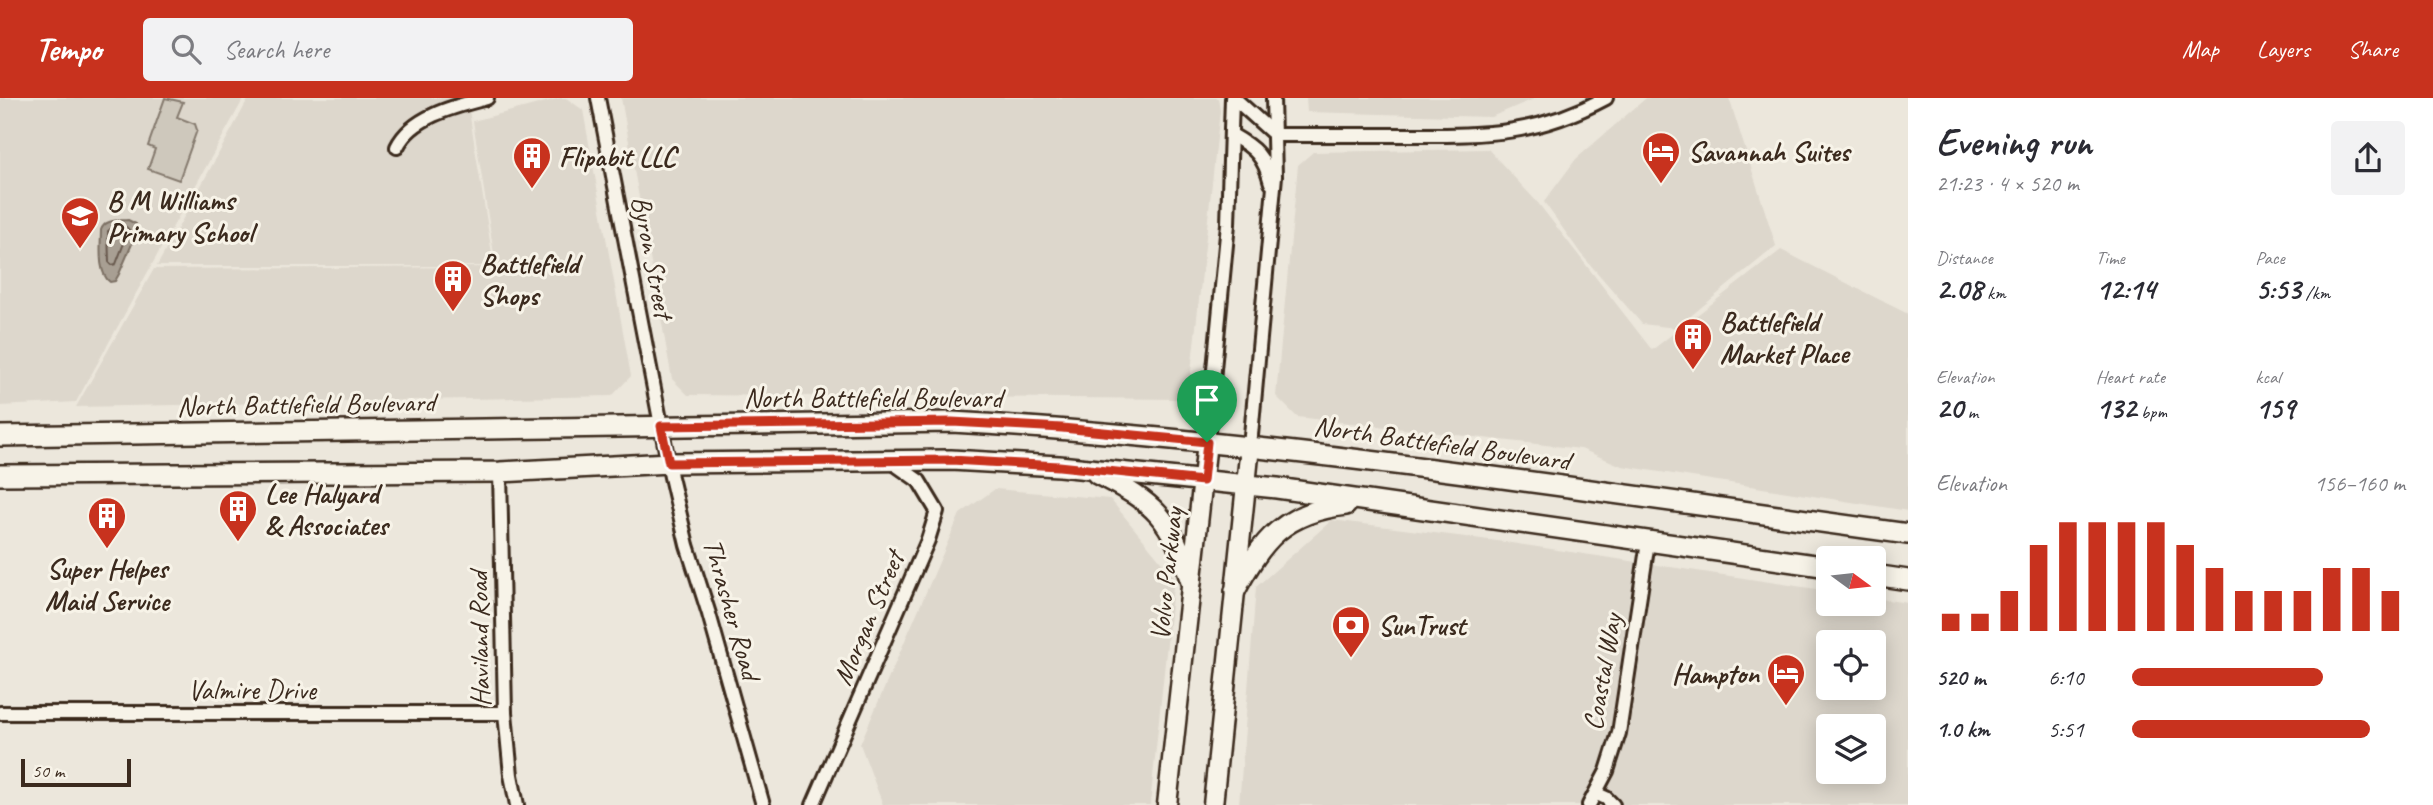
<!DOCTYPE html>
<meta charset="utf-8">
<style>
:root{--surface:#fff;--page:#f2f2f3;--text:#2b2b33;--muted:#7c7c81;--accent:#c8321e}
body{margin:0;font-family:Caveat,sans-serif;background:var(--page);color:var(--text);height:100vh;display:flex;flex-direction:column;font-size:26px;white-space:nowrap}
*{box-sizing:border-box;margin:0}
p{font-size:23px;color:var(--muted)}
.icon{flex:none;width:38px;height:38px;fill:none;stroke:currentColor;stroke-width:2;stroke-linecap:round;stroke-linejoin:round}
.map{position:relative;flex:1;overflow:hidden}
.panel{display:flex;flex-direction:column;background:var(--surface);width:525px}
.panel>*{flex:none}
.needle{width:46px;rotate:105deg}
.controls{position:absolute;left:1816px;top:448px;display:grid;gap:14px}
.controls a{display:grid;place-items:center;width:70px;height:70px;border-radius:7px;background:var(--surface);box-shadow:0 4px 18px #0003;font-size:35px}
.scale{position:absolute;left:21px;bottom:18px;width:110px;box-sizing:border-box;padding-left:7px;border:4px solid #3b2a1e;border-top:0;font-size:19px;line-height:24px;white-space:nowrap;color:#3b2a1e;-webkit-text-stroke:5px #f7f3e8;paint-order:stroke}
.pin{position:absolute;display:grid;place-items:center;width:60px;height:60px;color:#fff;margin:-72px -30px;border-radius:50% 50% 50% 0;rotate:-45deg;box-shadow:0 0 7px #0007}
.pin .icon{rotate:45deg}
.round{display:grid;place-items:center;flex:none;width:74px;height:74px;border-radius:7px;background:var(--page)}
.head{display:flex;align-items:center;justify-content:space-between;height:119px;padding:0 28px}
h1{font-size:38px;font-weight:800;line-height:52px}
.figures{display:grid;grid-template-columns:repeat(3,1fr);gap:10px;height:119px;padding:7px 28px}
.figures div{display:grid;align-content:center}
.figures b{font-size:30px;font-weight:800}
.figures small{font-size:19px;font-weight:400}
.figures p{font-size:19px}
.chart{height:196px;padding:14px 28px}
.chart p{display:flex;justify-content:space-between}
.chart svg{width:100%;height:126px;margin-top:7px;stroke:var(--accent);stroke-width:6}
ul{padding:0 28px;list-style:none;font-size:23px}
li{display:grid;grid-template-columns:112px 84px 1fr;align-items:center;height:52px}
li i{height:18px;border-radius:9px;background:var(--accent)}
header{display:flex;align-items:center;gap:42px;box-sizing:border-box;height:98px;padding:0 35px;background:var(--accent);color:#fff}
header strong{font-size:33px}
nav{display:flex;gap:38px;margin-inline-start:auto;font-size:24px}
.search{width:490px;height:63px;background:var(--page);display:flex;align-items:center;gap:18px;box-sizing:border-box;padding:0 24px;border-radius:7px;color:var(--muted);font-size:26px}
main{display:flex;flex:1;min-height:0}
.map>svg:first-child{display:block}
.built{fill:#ddd7cc;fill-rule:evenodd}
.green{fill:#cec8bc;stroke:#84796d;stroke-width:2}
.water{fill:#a89f93;stroke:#7c7064;stroke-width:2}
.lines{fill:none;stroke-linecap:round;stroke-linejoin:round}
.shore{stroke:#67594d;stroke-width:2}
.street-casing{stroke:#3b2a1e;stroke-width:18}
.secondary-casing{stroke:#3b2a1e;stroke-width:23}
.primary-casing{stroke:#3b2a1e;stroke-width:24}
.street{stroke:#f7f3e8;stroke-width:12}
.secondary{stroke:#f7f3e8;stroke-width:18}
.primary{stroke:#f7f3e8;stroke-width:19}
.route-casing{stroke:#fff;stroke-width:14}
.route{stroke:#c8321e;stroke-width:9}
.labels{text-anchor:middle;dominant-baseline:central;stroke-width:6;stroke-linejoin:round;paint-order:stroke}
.poi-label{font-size:28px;font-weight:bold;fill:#3b2a1e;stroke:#f7f3e8;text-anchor:start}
.street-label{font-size:28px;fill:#3b2a1e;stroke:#f7f3e8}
</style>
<header>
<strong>Tempo</strong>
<div class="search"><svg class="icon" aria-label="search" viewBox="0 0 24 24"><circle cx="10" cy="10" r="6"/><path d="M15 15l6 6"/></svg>Search here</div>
<nav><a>Map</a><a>Layers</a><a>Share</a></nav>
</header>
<main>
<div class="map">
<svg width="1908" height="707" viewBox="0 0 1908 707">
<rect width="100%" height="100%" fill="#ece7dc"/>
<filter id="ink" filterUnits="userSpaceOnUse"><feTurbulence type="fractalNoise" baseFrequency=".0143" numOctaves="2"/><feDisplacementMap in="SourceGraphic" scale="14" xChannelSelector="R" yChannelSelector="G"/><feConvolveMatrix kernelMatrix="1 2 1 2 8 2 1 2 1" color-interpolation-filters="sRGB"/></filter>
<g filter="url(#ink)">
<!-- built -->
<g class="built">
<polygon points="0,0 244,0 76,304 0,308"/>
<polygon points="249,0 467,0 494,168 157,168"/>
<polygon points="561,0 566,0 583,12 631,278 612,298 76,309 154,171 496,169 473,23"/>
<polygon points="621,0 1218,0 1220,13 1188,301 688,297 672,281"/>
<polygon points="1306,0 1536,0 1491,19 1307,14"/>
<polygon points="1646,0 1729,0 1776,148 1676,230 1642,226 1581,156 1544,104 1576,61"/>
<polygon points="1488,51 1538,105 1652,252 1781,152 1908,216 1908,413 1622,368 1581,351 1297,319 1276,298 1298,67 1313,54"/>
<polygon points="995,391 1110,401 1174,479 1150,707 883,707 860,646 960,416"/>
<path d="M1332,422L1505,444L1829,493V506H1874V500L1908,505V707H1239L1256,489ZM1829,544H1874V590H1829ZM1829,628H1874V674H1829Z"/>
</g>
<!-- green -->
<polygon class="green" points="165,0 183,4 177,19 195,26 197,32 179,82 148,71 155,51 148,48"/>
<!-- water -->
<path class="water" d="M128,122L136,126L138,132L119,176L115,183L110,184C97,174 101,147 101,132C105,121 117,123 128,122Z"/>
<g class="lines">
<!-- shore -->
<polygon class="shore" points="126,129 129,132 116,166 112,167 109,164 108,133 112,130"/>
<defs>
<g id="street">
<polyline points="598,0 671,379 687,447 709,516 763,707"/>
<path d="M1234,0L1275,37C1318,37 1361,37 1403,37C1483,37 1533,39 1606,0"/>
<path d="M1232,37C1255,50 1264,58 1271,85"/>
<path d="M397,49C412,18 456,8 487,0"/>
<polyline points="1207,344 1228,126 1232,0"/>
<polyline points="1250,348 1275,78 1273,0"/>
<polyline points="500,374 505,615 511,677 517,707"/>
<polyline points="0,615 505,615"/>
<polyline points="1597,696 1606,700 1613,707"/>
<polyline points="813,707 928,442 937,413 919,383 892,364"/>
<polyline points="1589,707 1607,673 1619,635 1648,444"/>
</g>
<g id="secondary">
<polyline points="1167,707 1207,344"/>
<polyline points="1213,707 1250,348"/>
</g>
<g id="primary">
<path d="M0,338L952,324C1273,342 1590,393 1908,436"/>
<path d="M1097,376C1157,406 1170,419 1191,484"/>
<polyline points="0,377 500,374 669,365 951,362 1059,368 1277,390 1829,469"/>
<polyline points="1874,477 1908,482"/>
<path d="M1235,493C1262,441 1285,414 1346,407"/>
</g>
</defs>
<!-- street casing -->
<use href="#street" class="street-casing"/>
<!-- secondary casing -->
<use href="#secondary" class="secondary-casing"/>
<!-- primary casing -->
<use href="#primary" class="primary-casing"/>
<!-- street -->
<use href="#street" class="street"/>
<!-- secondary -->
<use href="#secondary" class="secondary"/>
<!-- primary -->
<use href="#primary" class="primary"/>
</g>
</g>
<g class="lines" filter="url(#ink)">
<defs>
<polygon id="route" points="952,324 1062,330 1207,344 1203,383 1059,368 951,362 669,365 661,328"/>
</defs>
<!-- route casing -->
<use href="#route" class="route-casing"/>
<!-- route -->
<use href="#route" class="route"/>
</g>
<!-- icons -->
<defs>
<symbol id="hotel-pin" viewBox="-11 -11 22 30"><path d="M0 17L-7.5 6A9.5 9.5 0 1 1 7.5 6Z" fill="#c8321e" stroke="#f7f3e8"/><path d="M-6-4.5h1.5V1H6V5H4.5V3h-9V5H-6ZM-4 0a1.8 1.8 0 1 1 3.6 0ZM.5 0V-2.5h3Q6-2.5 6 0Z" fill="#fff"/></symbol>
<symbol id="building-pin" viewBox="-11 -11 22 30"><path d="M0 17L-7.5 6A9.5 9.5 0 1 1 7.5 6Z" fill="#c8321e" stroke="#f7f3e8"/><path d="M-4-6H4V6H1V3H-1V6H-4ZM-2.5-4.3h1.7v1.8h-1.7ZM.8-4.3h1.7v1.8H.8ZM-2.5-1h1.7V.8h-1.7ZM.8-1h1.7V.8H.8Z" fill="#fff"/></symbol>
<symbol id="school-pin" viewBox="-11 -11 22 30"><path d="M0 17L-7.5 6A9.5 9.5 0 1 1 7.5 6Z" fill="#c8321e" stroke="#f7f3e8"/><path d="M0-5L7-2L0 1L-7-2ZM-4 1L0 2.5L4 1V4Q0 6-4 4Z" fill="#fff"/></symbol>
<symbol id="bank-pin" viewBox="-11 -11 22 30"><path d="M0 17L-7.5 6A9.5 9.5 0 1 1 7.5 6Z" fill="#c8321e" stroke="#f7f3e8"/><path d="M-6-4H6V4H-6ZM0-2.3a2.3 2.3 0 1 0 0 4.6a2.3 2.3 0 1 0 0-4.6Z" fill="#fff"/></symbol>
</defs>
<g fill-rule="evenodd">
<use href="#hotel-pin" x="1639" y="31" width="44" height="60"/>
<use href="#building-pin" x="510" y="36" width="44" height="60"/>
<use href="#school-pin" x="58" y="96" width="44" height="60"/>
<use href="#building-pin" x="431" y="159" width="44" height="60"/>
<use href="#building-pin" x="1671" y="217" width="44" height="60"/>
<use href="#building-pin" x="216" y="389" width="44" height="60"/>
<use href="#building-pin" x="85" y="396" width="44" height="60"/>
<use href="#bank-pin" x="1329" y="505" width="44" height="60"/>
<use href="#hotel-pin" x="1764" y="553" width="44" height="60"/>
</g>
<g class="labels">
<!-- poi labels -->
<g class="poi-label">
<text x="1688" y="53">Savannah Suites</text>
<text x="559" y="58">Flipabit LLC</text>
<text x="107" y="102">B M Williams<tspan x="107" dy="32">Primary School</tspan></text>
<text x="480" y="165">Battlefield<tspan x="480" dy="32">Shops</tspan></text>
<text x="1720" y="223">Battlefield<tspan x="1720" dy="32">Market Place</tspan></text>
<text x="265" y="395">Lee Halyard<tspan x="265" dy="32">&amp; Associates</tspan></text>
<text x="107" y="470" text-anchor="middle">Super Helpes<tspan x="107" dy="32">Maid Service</tspan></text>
<text x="1378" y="527">SunTrust</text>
<text x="1759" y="575" text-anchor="end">Hampton</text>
</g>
<!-- street labels -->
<g class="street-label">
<text transform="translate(653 159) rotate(79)">Byron Street</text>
<text x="873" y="299">North Battlefield Boulevard</text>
<text transform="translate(306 306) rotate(-1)">North Battlefield Boulevard</text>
<text transform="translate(1442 345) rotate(8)">North Battlefield Boulevard</text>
<text transform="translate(1166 476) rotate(-84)">Volvo Parkway</text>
<text transform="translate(732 511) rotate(74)">Thrasher Road</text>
<text transform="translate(868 520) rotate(-67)">Morgan Street</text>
<text transform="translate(479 541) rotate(-91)">Haviland Road</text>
<text transform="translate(1602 574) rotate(-80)">Coastal Way</text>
<text x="252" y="591">Valmire Drive</text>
</g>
</g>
</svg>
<div class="controls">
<a><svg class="needle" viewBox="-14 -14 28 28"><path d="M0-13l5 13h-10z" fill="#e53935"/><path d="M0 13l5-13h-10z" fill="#7c7c81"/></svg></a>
<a><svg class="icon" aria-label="locate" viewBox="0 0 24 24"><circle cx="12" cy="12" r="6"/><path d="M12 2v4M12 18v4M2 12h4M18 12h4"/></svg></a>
<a><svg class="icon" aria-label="layers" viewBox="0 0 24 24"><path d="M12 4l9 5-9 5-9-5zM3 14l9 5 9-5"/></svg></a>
</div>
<div class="scale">50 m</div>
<div class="pin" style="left:1207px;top:344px;background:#1e9e55"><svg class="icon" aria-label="arrive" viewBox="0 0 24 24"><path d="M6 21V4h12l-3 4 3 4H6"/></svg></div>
</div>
<section class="panel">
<div class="head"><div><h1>Evening run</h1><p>21:23 · 4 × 520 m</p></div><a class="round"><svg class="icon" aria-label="share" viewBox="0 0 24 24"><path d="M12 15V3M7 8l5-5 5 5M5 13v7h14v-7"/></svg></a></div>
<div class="figures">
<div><p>Distance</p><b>2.08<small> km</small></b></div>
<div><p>Time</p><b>12:14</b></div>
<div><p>Pace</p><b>5:53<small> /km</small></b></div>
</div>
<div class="figures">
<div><p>Elevation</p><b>20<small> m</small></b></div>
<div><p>Heart rate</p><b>132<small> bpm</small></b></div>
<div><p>kcal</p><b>159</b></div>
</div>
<div class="chart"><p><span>Elevation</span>156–160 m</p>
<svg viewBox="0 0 160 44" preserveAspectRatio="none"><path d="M5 44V38M15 44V38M25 44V30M35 44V14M45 44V6M55 44V6M65 44V6M75 44V6M85 44V14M95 44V22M105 44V30M115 44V30M125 44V30M135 44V22M145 44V22M155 44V30"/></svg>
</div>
<ul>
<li><b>520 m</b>6:10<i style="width:70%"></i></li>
<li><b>1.0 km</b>5:51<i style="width:87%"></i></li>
</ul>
</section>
</main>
